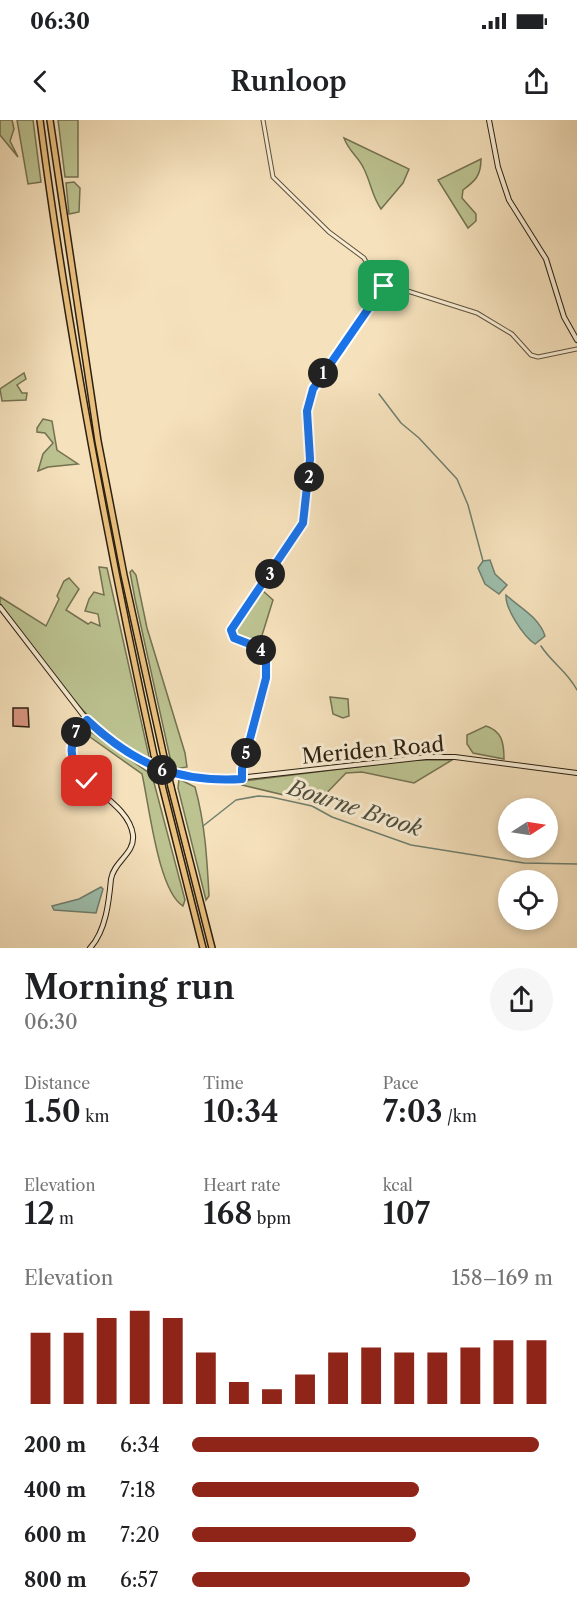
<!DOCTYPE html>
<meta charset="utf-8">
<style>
:root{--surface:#fff;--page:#f6f6f6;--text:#202124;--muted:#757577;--accent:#8f2418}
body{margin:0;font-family:"Libre Caslon Text",serif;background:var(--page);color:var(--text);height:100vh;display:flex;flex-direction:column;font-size:22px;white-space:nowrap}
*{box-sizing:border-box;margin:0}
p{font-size:20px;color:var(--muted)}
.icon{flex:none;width:33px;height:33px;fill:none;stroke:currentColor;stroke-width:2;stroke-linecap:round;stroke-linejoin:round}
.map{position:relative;height:828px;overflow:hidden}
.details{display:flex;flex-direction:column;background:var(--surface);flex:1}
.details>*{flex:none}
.needle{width:39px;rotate:78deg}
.tools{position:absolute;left:498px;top:678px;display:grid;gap:12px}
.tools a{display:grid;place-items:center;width:60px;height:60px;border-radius:50%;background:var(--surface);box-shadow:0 3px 9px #0003;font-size:30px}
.pin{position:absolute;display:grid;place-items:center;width:51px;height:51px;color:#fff;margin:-26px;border-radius:12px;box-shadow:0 3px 9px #0006}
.km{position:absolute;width:30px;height:30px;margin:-15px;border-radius:50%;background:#222;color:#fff;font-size:16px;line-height:30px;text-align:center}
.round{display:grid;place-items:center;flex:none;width:63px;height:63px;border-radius:32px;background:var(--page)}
.headline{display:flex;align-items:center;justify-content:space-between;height:102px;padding:0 24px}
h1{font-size:33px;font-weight:600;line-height:45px}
.stats{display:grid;grid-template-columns:repeat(3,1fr);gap:9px;height:102px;padding:6px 24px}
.stats div{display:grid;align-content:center}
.stats b{font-size:30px;font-weight:600}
.stats small{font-size:16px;font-weight:400}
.stats p{font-size:16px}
.chart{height:168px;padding:12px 24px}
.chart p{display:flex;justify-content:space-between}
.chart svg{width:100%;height:108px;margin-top:6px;stroke:var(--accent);stroke-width:6}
ul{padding:0 24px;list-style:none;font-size:20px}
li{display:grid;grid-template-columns:96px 72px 1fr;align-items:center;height:45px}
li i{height:15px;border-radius:8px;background:var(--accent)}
.status{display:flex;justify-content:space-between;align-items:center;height:42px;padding:0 30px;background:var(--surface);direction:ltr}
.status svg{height:16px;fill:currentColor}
header{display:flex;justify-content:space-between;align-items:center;height:78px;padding:0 24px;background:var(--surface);font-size:27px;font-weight:600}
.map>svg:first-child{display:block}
.green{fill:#bcc391;stroke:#747251;stroke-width:1.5}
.water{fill:#9dbeac;stroke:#6f7f6e;stroke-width:1.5}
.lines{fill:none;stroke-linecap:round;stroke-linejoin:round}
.stream{stroke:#6f7f6e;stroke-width:1.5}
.building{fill:#d99682;stroke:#2b2011;stroke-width:1.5}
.street-casing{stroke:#5e503c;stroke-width:5}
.secondary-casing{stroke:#2b2011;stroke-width:6}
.highway-casing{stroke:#2b2011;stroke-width:8}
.street{stroke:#f8ecd3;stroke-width:3}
.secondary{stroke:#f8ecd3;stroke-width:4}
.highway{stroke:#eac07e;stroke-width:5}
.highway-bridge-casing{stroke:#2b2011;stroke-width:8;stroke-linecap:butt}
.highway-bridge{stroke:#eac07e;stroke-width:5}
.route-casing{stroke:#fff;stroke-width:12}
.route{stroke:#1a73e8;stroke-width:8}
.labels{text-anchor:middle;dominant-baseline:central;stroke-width:6;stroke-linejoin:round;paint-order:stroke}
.street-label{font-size:21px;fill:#2b2011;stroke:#f8ecd3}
.water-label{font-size:22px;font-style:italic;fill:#4d4f40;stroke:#f8ecd3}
</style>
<div class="status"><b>06:30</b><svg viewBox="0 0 49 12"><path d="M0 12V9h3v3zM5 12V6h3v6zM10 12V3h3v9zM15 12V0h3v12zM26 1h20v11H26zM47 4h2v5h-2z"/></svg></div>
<header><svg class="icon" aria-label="back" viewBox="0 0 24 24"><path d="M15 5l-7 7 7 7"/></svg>Runloop<svg class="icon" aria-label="share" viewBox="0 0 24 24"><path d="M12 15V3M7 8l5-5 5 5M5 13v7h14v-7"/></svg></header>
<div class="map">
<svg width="577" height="828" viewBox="0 0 577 828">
<rect width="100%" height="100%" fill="#f5e1bc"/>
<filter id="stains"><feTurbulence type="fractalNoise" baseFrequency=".00333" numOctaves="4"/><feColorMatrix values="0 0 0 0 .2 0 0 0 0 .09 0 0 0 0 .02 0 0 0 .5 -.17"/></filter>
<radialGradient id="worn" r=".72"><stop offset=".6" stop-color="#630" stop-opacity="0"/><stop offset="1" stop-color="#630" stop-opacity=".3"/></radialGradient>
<!-- green -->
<g class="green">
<polygon points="0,0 12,0 14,9 10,21 18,37 0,15"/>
<polygon points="17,0 33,0 41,62 28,64"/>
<polygon points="58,0 78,0 78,57 65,57"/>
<path d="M344,18L409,49L403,63L381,89C372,76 371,63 364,49C359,37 349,32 344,18Z"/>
<path d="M481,39C481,56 475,61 463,70L462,78L476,94V101L468,108L438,60Z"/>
<polygon points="74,62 80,68 79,92 69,94 66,63"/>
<polygon points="24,253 26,259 17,265 22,273 27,273 26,280 2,281 0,269"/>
<polygon points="43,299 52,301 57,330 78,344 48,347 38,351 43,334 53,323 45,313 37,312 37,308"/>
<path d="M99,447L107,448L150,641C84,611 44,539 0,484V477L46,506L59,479L57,476L64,461L69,458L79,469L66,490L88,504L91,502L100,506L98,494L85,491L89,479L94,472L104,475Z"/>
<polygon points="132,450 136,455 147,508 185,633 187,647 175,649 171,642 135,479 130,452"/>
<polygon points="263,471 273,480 259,525 238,518 233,512"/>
<polygon points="330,577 348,579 349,596 343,598 333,594"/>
<path d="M486,606C502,611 504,623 504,639L473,633L467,624V615Z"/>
<path d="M91,612L152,655L185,780L183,786C158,771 149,684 142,654L90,617Z"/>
<polygon points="412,640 452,640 414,663 362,652 346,653 317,683 242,665 244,661"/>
<path d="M179,659L195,667C205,703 207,738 209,776L206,780L178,668Z"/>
</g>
<!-- water -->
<g class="water">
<polygon points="490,440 495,454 507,465 499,474 485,464 478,448 483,441"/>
<path d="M506,475C520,488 539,497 545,516L535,524C523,516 505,488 506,475Z"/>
<polygon points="101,767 103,769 96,793 54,790 52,786 79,779"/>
</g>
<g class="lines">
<!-- stream -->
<g class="stream">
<polyline points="379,274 401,303 419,318 457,359 468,385 483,441"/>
<path d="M541,526C551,542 568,552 577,570"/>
<polyline points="203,706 236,680 258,676 271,677 312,686 332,697 411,725 524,743 577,744"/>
</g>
</g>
<!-- building -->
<polygon class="building" points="13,588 28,588 29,607 13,606"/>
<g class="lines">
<defs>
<g id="street">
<polyline points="376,161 477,193 512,214 531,235 538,237 577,229"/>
<polyline points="242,659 242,649 266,558 266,540 260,528 234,518 231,510 303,403 310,339 307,291 313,269 349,214 380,175 376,161 364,138 329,112 273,57 263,0"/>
</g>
<g id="secondary">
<polyline points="489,0 498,47 509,80 546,139 564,197 577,220"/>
<polyline points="0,487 87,600 126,632 164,651 191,658 230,659 426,637 455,637 577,653"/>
<path d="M87,600C34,656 127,670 133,715C135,734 114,741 111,759C109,781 106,811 90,828"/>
</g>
<g id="highway">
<path d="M40,0C68,214 108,424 154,635"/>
<polyline points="50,0 98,321 124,455 164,637"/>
<polyline points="162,665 203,828"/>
<polyline points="171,667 212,828"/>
</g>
</defs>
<!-- street casing -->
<use href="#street" class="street-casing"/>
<!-- secondary casing -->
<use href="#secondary" class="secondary-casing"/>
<!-- highway casing -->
<use href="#highway" class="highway-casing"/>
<!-- street -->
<use href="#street" class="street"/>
<!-- secondary -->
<use href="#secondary" class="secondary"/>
<!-- highway -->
<use href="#highway" class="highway"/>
<defs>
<g id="highway-bridge">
<polyline points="154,635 162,665"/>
<polyline points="164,637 171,667"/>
</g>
</defs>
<!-- highway-bridge casing -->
<use href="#highway-bridge" class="highway-bridge-casing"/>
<!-- highway-bridge -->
<use href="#highway-bridge" class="highway-bridge"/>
</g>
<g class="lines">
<defs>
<path id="route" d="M87,661C66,640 67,620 87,600C134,644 177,663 242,659V649L266,558V540L260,528L234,518L231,510L303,403L310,339L307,291L313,269L384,166"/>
</defs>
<!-- route casing -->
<use href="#route" class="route-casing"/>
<!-- route -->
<use href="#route" class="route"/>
</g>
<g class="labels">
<!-- street labels -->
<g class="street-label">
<text transform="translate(373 630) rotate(-5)">Meriden Road</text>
</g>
<!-- water labels -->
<g class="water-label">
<text transform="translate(355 688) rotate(18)">Bourne Brook</text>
</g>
</g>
<rect width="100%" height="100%" filter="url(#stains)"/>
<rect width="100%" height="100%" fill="url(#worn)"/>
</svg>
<div class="tools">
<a><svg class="needle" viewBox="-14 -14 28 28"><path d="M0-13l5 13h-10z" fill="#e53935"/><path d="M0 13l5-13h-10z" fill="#757577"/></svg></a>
<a><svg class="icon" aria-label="locate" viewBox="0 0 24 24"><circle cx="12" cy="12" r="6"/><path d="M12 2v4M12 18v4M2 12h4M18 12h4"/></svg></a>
</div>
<div class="pin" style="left:384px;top:166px;background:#1e9e55"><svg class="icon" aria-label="arrive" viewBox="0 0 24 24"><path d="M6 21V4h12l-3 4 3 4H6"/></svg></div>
<div class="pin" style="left:87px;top:661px;background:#d93025"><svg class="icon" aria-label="check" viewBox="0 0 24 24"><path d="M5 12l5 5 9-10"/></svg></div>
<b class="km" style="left:323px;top:253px">1</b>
<b class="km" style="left:309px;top:357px">2</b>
<b class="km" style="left:270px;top:454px">3</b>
<b class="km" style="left:261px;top:530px">4</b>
<b class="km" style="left:246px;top:633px">5</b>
<b class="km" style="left:162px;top:650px">6</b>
<b class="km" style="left:76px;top:612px">7</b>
</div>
<section class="details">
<div class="headline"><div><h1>Morning run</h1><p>06:30</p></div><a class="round"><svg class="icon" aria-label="share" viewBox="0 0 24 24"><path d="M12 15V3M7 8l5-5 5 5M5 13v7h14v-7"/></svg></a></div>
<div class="stats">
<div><p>Distance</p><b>1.50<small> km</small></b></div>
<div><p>Time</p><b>10:34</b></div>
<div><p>Pace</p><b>7:03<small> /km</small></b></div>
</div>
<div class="stats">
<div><p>Elevation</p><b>12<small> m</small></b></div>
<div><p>Heart rate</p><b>168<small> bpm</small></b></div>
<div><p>kcal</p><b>107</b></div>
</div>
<div class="chart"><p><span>Elevation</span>158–169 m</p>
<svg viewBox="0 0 160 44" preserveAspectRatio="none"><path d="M5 44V15M15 44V15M25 44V9M35 44V6M45 44V9M55 44V23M65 44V35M75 44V38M85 44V32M95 44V23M105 44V21M115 44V23M125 44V23M135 44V21M145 44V18M155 44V18"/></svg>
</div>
<ul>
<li><b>200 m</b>6:34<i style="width:96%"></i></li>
<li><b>400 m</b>7:18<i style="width:63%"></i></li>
<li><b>600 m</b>7:20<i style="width:62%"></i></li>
<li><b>800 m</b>6:57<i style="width:77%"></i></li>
</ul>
</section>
